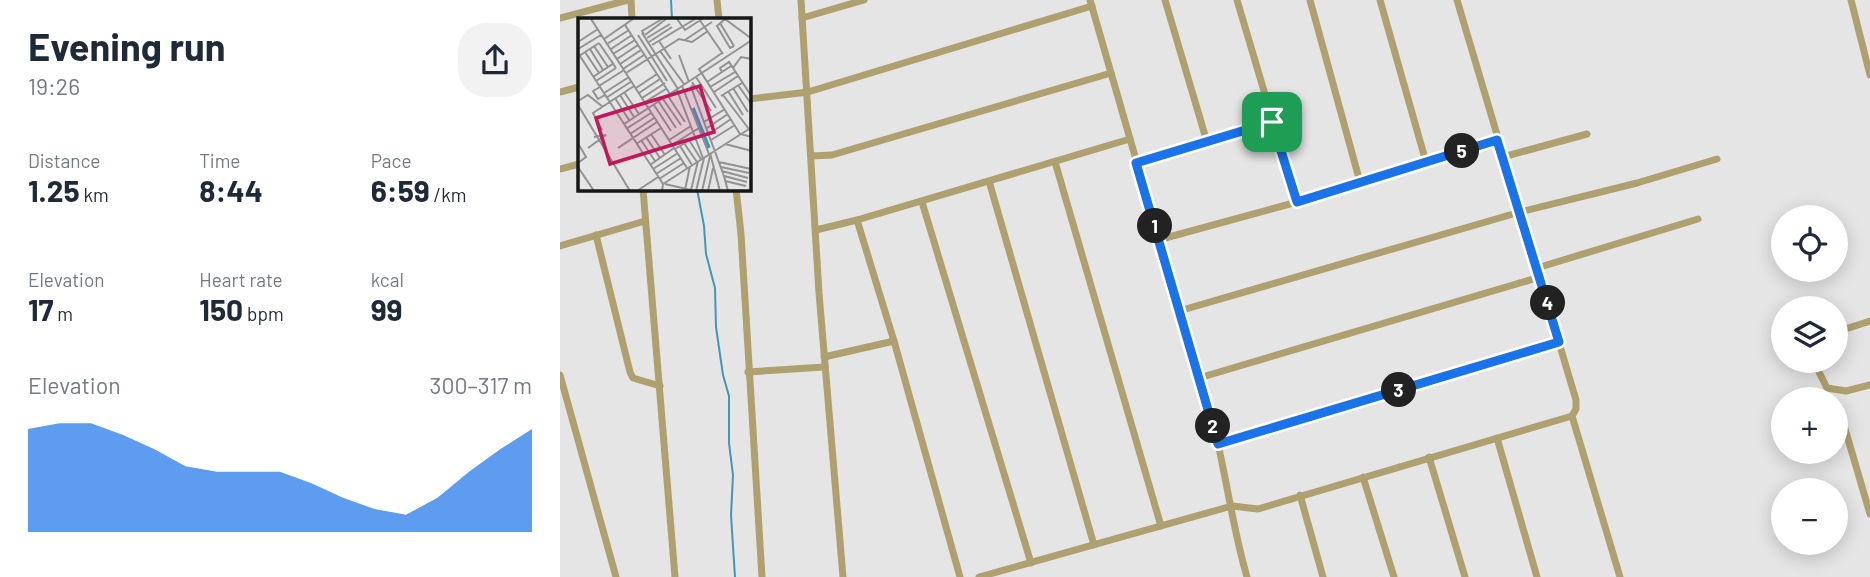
<!DOCTYPE html>
<meta charset="utf-8">
<style>
:root{--surface:#fff;--page:#f2f2f3;--text:#1f2937;--muted:#747a83;--accent:#1a73e8}
body{margin:0;font-family:Barlow,sans-serif;background:var(--page);color:var(--text);height:100vh;display:flex;flex-direction:column;font-size:26px;white-space:nowrap}
*{box-sizing:border-box;margin:0}
p{font-size:23px;color:var(--muted)}
.icon{flex:none;width:38px;height:38px;fill:none;stroke:currentColor;stroke-width:2;stroke-linecap:round;stroke-linejoin:round}
.map{position:relative;flex:1;overflow:hidden}
.side{display:flex;flex-direction:column;background:var(--surface);width:560px}
.side>*{flex:none}
.controls{position:absolute;left:1211px;top:205px;display:grid;gap:14px}
.controls a{display:grid;place-items:center;width:77px;height:77px;border-radius:50%;background:var(--surface);box-shadow:0 4px 18px #0003;font-size:35px}
.pin{position:absolute;display:grid;place-items:center;width:60px;height:60px;color:#fff;margin:-30px;border-radius:14px;box-shadow:0 4px 10px #0006}
.km{position:absolute;width:35px;height:35px;margin:-18px;border-radius:50%;background:#222;color:#fff;font-size:19px;line-height:35px;text-align:center}
.round{display:grid;place-items:center;flex:none;width:74px;height:74px;border-radius:28px;background:var(--page)}
.summary{display:flex;align-items:center;justify-content:space-between;height:119px;padding:0 28px}
h1{font-size:38px;font-weight:700;line-height:52px}
.figures{display:grid;grid-template-columns:repeat(3,1fr);gap:10px;height:119px;padding:7px 28px}
.figures div{display:grid;align-content:center}
.figures b{font-size:30px;font-weight:700}
.figures small{font-size:19px;font-weight:400}
.figures p{font-size:19px}
.chart{height:196px;padding:14px 28px}
.chart p{display:flex;justify-content:space-between}
.chart svg{width:100%;height:126px;margin-top:7px;fill:var(--accent);opacity:.7}
main{display:flex;flex:1;min-height:0}
.map>svg:first-child{display:block}
.lines{fill:none;stroke-linecap:round;stroke-linejoin:round}
.stream{stroke:#4197b5;stroke-width:2}
.minor{stroke:#aea16f;stroke-width:7}
.route-casing{stroke:#fff;stroke-width:14}
.route{stroke:#1a73e8;stroke-width:9}
.inset-river{fill:none;stroke:#4197b5;stroke-width:3.5}
.inset-road{fill:none;stroke:#929293;stroke-width:2}
.view{fill:#c2185b;fill-opacity:0.15;stroke:#c2185b;stroke-width:3.5}
.inset-edge{fill:none;stroke:#151616;stroke-width:3.5}
</style>
<main>
<section class="side">
<div class="summary"><div><h1>Evening run</h1><p>19:26</p></div><a class="round"><svg class="icon" aria-label="share" viewBox="0 0 24 24"><path d="M12 15V3M7 8l5-5 5 5M5 13v7h14v-7"/></svg></a></div>
<div class="figures">
<div><p>Distance</p><b>1.25<small> km</small></b></div>
<div><p>Time</p><b>8:44</b></div>
<div><p>Pace</p><b>6:59<small> /km</small></b></div>
</div>
<div class="figures">
<div><p>Elevation</p><b>17<small> m</small></b></div>
<div><p>Heart rate</p><b>150<small> bpm</small></b></div>
<div><p>kcal</p><b>99</b></div>
</div>
<div class="chart"><p><span>Elevation</span>300–317 m</p>
<svg viewBox="0 0 160 44" preserveAspectRatio="none"><path d="M0 44V8L10 6L20 6L30 10L40 15L50 21L60 23L70 23L80 23L90 27L100 32L110 36L120 38L130 32L140 23L150 15L160 8V44z"/></svg>
</div>
</section>
<div class="map">
<svg width="1310" height="577" viewBox="0 0 1310 577">
<rect width="100%" height="100%" fill="#e5e5e6"/>
<g class="lines">
<!-- stream -->
<g class="stream">
<polyline points="111,0 112,19"/>
<polyline points="137,189 144,226 146,254 155,288 156,327 163,375 169,396 169,443 173,475 171,515 175,577"/>
</g>
<!-- minor -->
<g class="minor">
<polyline points="71,0 72,19"/>
<polyline points="157,0 159,19"/>
<polyline points="241,0 259,293 283,577"/>
<path d="M530,0L658,444C668,488 674,533 687,577"/>
<polyline points="605,0 647,142"/>
<polyline points="677,0 737,202"/>
<polyline points="750,0 800,182"/>
<polyline points="820,0 866,162"/>
<polyline points="897,0 1016,400 1016,409 1012,416 1060,577"/>
<polyline points="1291,0 1310,75"/>
<polyline points="0,18 68,0"/>
<polyline points="242,18 304,0"/>
<polyline points="0,92 19,87"/>
<polyline points="189,99 248,92 532,6"/>
<polyline points="251,156 272,155 551,73"/>
<polyline points="943,157 1027,134"/>
<polyline points="495,162 601,526"/>
<polyline points="576,163 712,122"/>
<polyline points="0,169 19,164"/>
<polyline points="429,181 534,545"/>
<polyline points="83,189 115,577"/>
<polyline points="176,189 181,234 202,577"/>
<polyline points="362,202 471,563"/>
<polyline points="297,220 334,341 400,577"/>
<polyline points="256,230 297,220 570,139"/>
<polyline points="36,235 70,372 73,378 100,386"/>
<polyline points="598,240 737,202 937,140"/>
<polyline points="0,246 85,221"/>
<polyline points="977,268 1138,219"/>
<polyline points="619,311 960,212 1077,183 1157,159"/>
<polyline points="1276,332 1310,321"/>
<polyline points="264,357 334,341"/>
<polyline points="1256,360 1258,370 1267,388 1286,391 1310,385"/>
<polyline points="188,372 264,367"/>
<polyline points="0,375 56,577"/>
<polyline points="639,378 980,277"/>
<polyline points="1283,422 1310,514"/>
<polyline points="937,438 977,577"/>
<polyline points="658,444 999,342"/>
<polyline points="869,457 905,577"/>
<polyline points="803,477 834,577"/>
<polyline points="740,495 763,577"/>
<polyline points="419,577 672,506 698,509 1012,416"/>
</g>
</g>
<g class="lines">
<defs>
<polygon id="route" points="712,122 737,202 937,140 999,342 658,444 576,163"/>
</defs>
<!-- route casing -->
<use href="#route" class="route-casing"/>
<!-- route -->
<use href="#route" class="route"/>
</g>
<!-- overview -->
<g transform="translate(18 18)">
<rect width="173" height="173" fill="#e5e5e6"/>
<path class="inset-river" d="M115,90L131,130"/>
<path class="inset-road" d="M13,1L109,150M99,1L107,12L124,1M121,1L145,36M147,1L139,8L152,30L156,28M147,1L174,21M142,5L156,28M47,7L92,76M64,15L100,71M66,16L64,13L84,1M60,17L89,63M67,17L88,1M69,20L92,6M26,21L55,1M107,22L134,4M81,23L93,41M0,24L20,11M71,24L94,9M21,25L38,50M29,26L51,12M74,27L117,1M16,28L30,49M0,31L23,17M12,31L25,52M33,31L54,17M82,33L106,66M7,34L21,55M0,35L85,166L84,173M144,35L121,51L162,116L174,119M35,36L57,22M101,37L111,64M1,38L21,25M39,41L60,27M42,46L63,32M155,50L163,39L174,41M45,51L66,37M144,54L142,50L151,44L174,79M48,55L101,21L114,24L130,13M15,59L36,45M118,59L138,90M18,63L38,50M114,64L133,93M129,64L153,48M116,66L113,69L146,158M160,67L174,87M21,68L46,52M104,68L131,136M22,69L15,73L20,81L27,77M132,69L157,54M58,70L79,56M155,70L170,94M99,72L125,140M150,73L165,97M46,74L61,96M136,74L160,58M26,75L51,59M61,75L82,61M42,77L56,99M145,77L174,115M90,78L107,104M143,78L164,65M28,80L54,63M37,80L51,102M64,80L87,65M85,81L103,107M0,83L10,77L25,89M67,84L88,71M81,84L98,110M0,87L52,173M76,87L93,113M126,104L147,91M46,106L174,22M129,110L150,96M48,111L73,95M24,112L15,95L56,68M52,116L76,100M73,116L87,137M131,116L153,101M68,119L82,140M63,122L77,143M91,122L113,108M111,122L123,141M133,122L157,107M106,125L119,144M58,126L83,110M147,126L174,133M94,127L121,110M102,128L114,147M10,130L28,117L16,119M40,130L79,104M97,131L117,119M132,135L142,173M141,144L173,151M0,145L8,139L1,127M72,147L96,130M0,149L16,173M143,149L171,155M75,151L100,135M144,153L170,160M78,156L103,140M81,161L106,145M147,163L168,168M85,166L174,109M87,166L117,173M107,172L112,148M113,172L120,143M59,173L80,159M118,173L126,140M124,173L132,138M130,173L135,150M150,173L146,158L169,164"/>
<path class="view" d="M122,68L136,114L32,146L18,100Z"/>
<rect width="173" height="173" class="inset-edge"/>
</g>
</svg>
<div class="controls">
<a><svg class="icon" aria-label="locate" viewBox="0 0 24 24"><circle cx="12" cy="12" r="6"/><path d="M12 2v4M12 18v4M2 12h4M18 12h4"/></svg></a>
<a><svg class="icon" aria-label="layers" viewBox="0 0 24 24"><path d="M12 4l9 5-9 5-9-5zM3 14l9 5 9-5"/></svg></a>
<a>+</a>
<a>−</a>
</div>
<div class="pin" style="left:712px;top:122px;background:#1e9e55"><svg class="icon" aria-label="arrive" viewBox="0 0 24 24"><path d="M6 21V4h12l-3 4 3 4H6"/></svg></div>
<b class="km" style="left:595px;top:226px">1</b>
<b class="km" style="left:653px;top:426px">2</b>
<b class="km" style="left:839px;top:390px">3</b>
<b class="km" style="left:988px;top:303px">4</b>
<b class="km" style="left:902px;top:151px">5</b>
</div>
</main>
